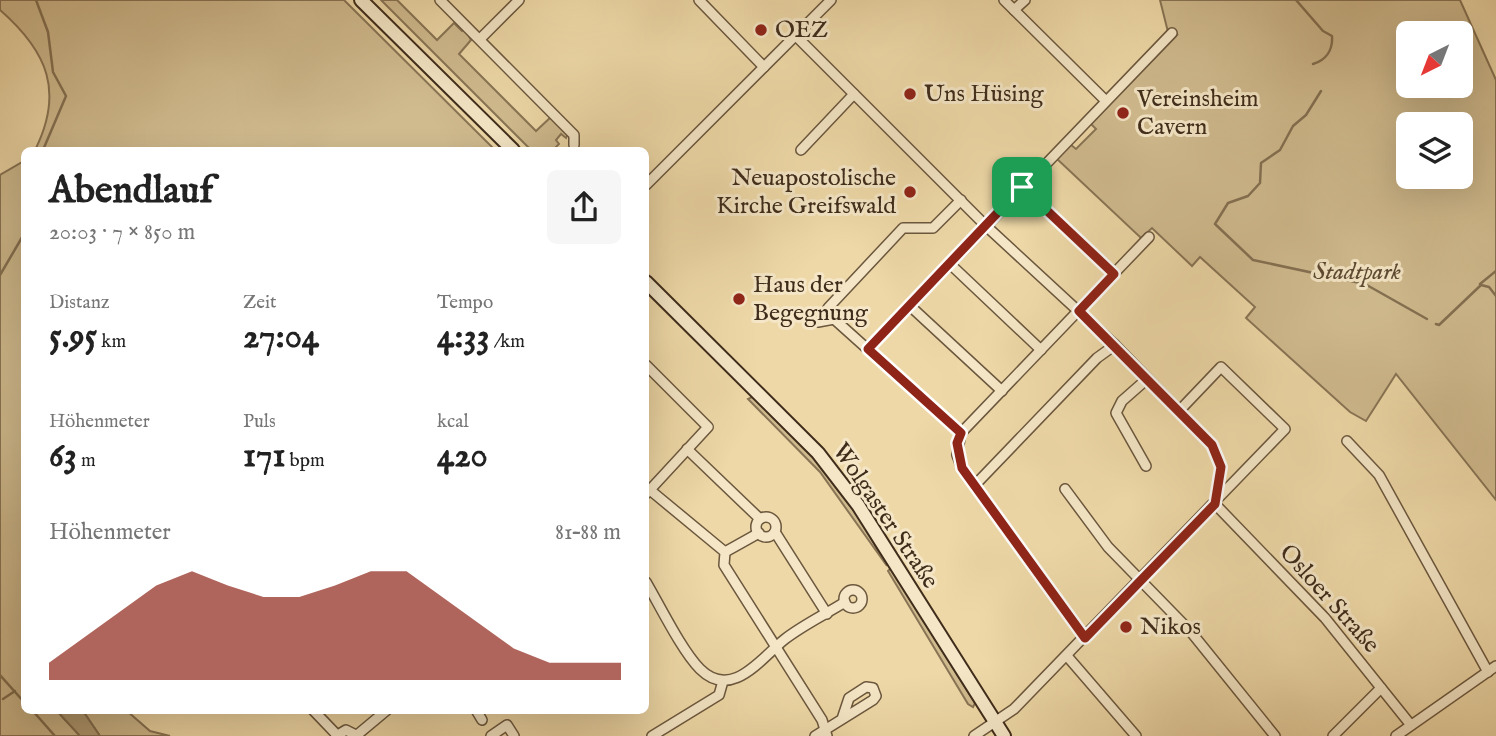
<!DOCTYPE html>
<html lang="de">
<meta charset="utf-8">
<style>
:root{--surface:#fff;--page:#f6f6f6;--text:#222;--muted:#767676;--accent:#8f2418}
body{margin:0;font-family:"IM FELL English",serif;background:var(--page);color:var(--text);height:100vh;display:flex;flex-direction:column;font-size:26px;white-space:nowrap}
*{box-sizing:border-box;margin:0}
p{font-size:23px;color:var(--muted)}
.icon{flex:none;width:38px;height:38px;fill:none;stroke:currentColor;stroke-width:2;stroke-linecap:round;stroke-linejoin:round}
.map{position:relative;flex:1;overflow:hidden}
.details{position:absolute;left:21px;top:147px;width:628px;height:567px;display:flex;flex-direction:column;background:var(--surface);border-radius:10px;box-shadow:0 7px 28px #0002}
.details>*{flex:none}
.needle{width:46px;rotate:222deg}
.buttons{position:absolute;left:1396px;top:21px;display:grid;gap:14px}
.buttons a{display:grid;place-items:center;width:77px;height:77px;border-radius:10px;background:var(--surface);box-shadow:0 7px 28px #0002;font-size:35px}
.pin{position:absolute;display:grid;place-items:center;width:60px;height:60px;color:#fff;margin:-30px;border-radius:14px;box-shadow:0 4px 10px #0006}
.round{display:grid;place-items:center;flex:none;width:74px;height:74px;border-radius:10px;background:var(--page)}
.head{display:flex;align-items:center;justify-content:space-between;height:119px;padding:0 28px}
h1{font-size:38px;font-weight:800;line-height:52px}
.metrics{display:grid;grid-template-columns:repeat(3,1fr);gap:10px;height:119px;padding:7px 28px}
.metrics div{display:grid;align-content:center}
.metrics b{font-size:35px;font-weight:800}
.metrics small{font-size:19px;font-weight:400}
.metrics p{font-size:19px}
.chart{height:196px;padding:14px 28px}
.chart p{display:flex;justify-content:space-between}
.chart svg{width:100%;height:126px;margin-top:7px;fill:var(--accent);opacity:.7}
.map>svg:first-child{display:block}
.green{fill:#d0bb8f;stroke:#887455;stroke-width:2;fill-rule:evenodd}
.water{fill:#b29e77;stroke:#847052;stroke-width:2}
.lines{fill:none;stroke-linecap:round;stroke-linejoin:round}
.stream{stroke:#847052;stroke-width:2.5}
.street-casing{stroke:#6b573e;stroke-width:12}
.secondary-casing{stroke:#3f2c1b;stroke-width:16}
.street{stroke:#f4e6c6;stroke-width:9}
.secondary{stroke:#f4e6c6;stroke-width:12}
.route-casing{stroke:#fff;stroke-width:14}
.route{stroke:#8f2418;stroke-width:9}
.poi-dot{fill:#8f2418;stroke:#f4e6c6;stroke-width:2.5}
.labels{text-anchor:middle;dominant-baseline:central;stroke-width:6;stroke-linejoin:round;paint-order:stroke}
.poi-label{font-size:24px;fill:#3f2c1b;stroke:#f4e6c6;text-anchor:start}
.park-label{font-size:24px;font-style:italic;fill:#5c4932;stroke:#f4e6c6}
.street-label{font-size:24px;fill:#3f2c1b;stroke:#f4e6c6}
</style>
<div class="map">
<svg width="1496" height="736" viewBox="0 0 1496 736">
<rect width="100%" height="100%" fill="#eed8a7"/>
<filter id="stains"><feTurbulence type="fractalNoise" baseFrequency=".00286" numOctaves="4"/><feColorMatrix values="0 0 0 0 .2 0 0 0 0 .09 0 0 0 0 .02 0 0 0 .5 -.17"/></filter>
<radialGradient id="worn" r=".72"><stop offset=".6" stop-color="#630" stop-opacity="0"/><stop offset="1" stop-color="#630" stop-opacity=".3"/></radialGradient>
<!-- green -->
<g class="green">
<path d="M0,0H344L495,150H35C64,92 48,52 0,10Z"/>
<polygon points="381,0 397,0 437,40 454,23 462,31 465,29 471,40 459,54 536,131 552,116 568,133 566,138 561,134 556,140 559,144 555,148 557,150 531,150"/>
<path d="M1160,0H1460L1496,80V500L1396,374L1366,421L1350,412L1246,318L1255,307L1200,257L1192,266L1152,228L1141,238L1056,158L1070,144L1076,149L1096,129L1090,123L1177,35L1168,32ZM1409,33H1461V86H1409ZM1409,124H1461V177H1409Z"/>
<polygon points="24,161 24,710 57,711 80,736 0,736 0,175"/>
<polygon points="754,396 809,451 847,497 887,566 820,472 748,399"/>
<polygon points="891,568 975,703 973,707 968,704 888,571"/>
<polygon points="83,711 127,711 150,731 170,736 100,736"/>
</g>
<!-- water -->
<polygon class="water" points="57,711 83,711 100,736 80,736"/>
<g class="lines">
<!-- stream -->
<g class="stream">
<polyline points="36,0 48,32 53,72 66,96 43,150"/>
<path d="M1296,0L1323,31L1332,36C1333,50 1326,60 1313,64"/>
<polyline points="1321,91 1306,115 1293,126 1280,150 1261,163 1260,183 1248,196 1228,203 1215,224 1253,260 1365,284 1427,319"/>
<polyline points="24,195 24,206"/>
<polyline points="0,275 24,234"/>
<polyline points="1480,284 1496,271"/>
<polyline points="1436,324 1439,325 1481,285 1489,287 1496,296"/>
<polyline points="0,675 24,702"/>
<polyline points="3,699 15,691"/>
<polyline points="32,710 55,736"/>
</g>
<defs>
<g id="street">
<polyline points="440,0 574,135 574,145"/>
<polyline points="699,0 764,67"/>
<polyline points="1004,0 1105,100"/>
<polyline points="1014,10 1025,0"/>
<polyline points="795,35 985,225 1115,345 1212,445 1221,467 1215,504"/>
<polyline points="480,39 519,0"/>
<polyline points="801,150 854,94"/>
<polyline points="646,185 831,0"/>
<polyline points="1022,187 1114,273"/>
<polyline points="949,263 1041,350"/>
<polyline points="909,305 1002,391"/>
<polyline points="828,308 903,228 933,228 961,200"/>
<polyline points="818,322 834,319 961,433"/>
<polyline points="868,349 1172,33"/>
<polyline points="646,365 708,427 647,493"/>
<polyline points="1347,441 1379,475 1488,672"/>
<polyline points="687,449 760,519"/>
<polyline points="1146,466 1116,413 1122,401 1147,379"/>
<polyline points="975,485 1097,358 1115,345"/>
<polyline points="1065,489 1108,547 1191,632 1275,736"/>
<polyline points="650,490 725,552 724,565 822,720 827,736"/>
<polyline points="1215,504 1325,618 1410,724"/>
<circle cx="766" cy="527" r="10"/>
<polyline points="775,532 827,614"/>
<polyline points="725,552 759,533"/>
<path d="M646,582C660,606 682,651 700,669C732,701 762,657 785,639C803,625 826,614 845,602"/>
<circle cx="853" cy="599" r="9"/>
<polyline points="1085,638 962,468 957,455 961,433 1149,237"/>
<polyline points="1067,656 1136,736"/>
<polyline points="313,710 337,735"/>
<polyline points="476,710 482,720"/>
<polyline points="357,735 387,710"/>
<polyline points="336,736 346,730 358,736"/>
<polyline points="491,736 507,725 514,736"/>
<polyline points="652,736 719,695 723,681"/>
<polyline points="815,736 873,700 876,696 873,688 866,687 849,698 842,719"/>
<polyline points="974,736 1014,709 1285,429 1221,367 1179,411"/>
<polyline points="1333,736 1381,688"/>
<polyline points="1396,736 1496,666"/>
</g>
<g id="secondary">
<polyline points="361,0 513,150"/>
<polyline points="646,282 818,453 858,505 1004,736"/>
</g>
</defs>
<!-- street casing -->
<use href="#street" class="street-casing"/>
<!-- secondary casing -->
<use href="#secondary" class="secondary-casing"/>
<!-- street -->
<use href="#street" class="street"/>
<!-- secondary -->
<use href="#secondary" class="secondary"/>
</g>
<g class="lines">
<defs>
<polygon id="route" points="1022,187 1114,274 1079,311 1212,445 1221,467 1215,504 1085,638 962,468 957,443 961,433 868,349"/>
</defs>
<!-- route casing -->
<use href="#route" class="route-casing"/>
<!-- route -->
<use href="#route" class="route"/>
</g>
<!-- markers -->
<g class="poi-dot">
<circle cx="761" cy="30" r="7"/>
<circle cx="910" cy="94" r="7"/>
<circle cx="1123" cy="113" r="7"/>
<circle cx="910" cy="192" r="7"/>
<circle cx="739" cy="299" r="7"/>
<circle cx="1126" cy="627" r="7"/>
</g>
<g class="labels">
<!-- poi labels -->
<g class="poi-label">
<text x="775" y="30">OEZ</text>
<text x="924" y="94">Uns Hüsing</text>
<text x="1137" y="99">Vereinsheim<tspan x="1137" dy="28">Cavern</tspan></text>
<text x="896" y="178" text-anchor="end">Neuapostolische<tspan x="896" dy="28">Kirche Greifswald</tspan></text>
<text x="753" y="285">Haus der<tspan x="753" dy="28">Begegnung</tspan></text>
<text x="1140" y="627">Nikos</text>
</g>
<!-- park labels -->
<g class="park-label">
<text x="1357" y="272">Stadtpark</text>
</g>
<!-- street labels -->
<g class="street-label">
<text transform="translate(885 516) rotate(56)">Wolgaster Straße</text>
<text transform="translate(1329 599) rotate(48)">Osloer Straße</text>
</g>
</g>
<rect width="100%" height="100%" filter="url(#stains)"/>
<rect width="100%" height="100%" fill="url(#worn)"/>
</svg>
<div class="buttons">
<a><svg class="needle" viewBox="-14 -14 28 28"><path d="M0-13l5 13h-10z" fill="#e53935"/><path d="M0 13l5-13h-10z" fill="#767676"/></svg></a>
<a><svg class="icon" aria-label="layers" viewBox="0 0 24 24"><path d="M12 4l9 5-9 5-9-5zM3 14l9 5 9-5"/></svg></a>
</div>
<div class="pin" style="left:1022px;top:187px;background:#1e9e55"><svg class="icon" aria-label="arrive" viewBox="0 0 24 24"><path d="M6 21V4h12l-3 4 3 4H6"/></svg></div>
<section class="details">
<div class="head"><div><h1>Abendlauf</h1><p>20:03 · 7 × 850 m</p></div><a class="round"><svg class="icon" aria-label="share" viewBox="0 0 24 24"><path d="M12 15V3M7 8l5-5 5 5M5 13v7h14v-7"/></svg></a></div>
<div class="metrics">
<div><p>Distanz</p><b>5.95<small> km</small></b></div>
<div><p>Zeit</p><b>27:04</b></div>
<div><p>Tempo</p><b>4:33<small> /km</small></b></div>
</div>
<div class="metrics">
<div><p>Höhenmeter</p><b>63<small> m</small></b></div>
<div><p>Puls</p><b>171<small> bpm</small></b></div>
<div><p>kcal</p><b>420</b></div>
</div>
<div class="chart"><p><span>Höhenmeter</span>81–88 m</p>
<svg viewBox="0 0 160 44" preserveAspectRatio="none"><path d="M0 44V38L10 29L20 20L30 11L40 6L50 11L60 15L70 15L80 11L90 6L100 6L110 15L120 24L130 33L140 38L150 38L160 38V44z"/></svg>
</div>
</section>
</div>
